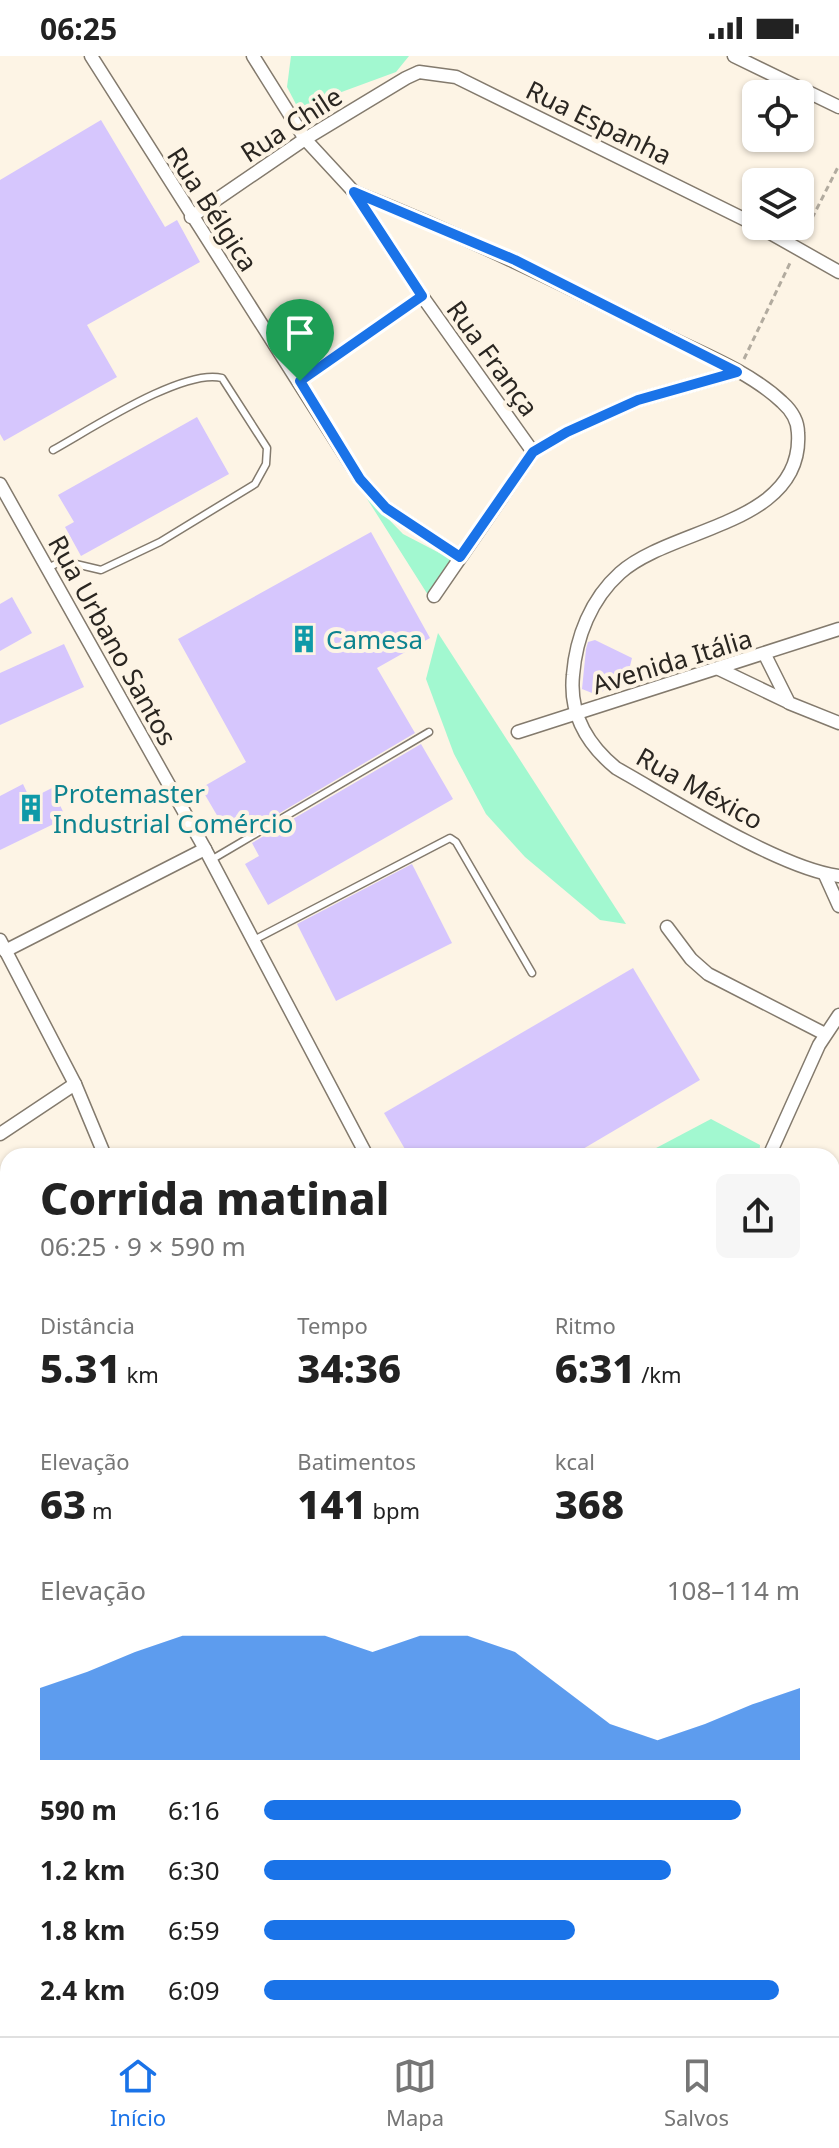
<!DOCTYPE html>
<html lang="pt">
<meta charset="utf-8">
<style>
:root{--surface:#fff;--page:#f6f6f6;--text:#222;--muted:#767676;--line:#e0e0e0;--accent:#1a73e8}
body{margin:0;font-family:"Noto Sans",sans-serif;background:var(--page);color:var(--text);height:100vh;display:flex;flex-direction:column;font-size:30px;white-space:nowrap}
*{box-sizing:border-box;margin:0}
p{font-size:26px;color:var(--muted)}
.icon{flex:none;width:44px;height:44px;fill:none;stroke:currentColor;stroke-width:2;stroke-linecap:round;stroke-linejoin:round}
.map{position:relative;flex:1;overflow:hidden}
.panel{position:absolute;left:0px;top:1092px;width:840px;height:888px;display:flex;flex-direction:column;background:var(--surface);border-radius:24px 24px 0 0;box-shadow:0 2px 6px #0004}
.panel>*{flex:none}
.controls{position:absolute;left:742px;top:24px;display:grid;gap:16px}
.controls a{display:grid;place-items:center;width:72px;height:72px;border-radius:12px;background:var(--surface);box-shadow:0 2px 6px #0004;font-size:40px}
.pin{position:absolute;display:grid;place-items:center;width:68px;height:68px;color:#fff;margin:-82px -34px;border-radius:50% 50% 50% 0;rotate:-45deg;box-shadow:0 0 8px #0007}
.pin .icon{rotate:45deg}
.round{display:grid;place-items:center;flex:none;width:84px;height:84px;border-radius:12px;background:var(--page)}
.headline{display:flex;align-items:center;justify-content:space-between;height:136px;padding:0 40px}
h1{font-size:44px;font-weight:800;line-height:60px}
.stats{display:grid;grid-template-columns:repeat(3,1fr);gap:12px;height:136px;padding:8px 40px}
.stats div{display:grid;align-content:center}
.stats b{font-size:40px;font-weight:800}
.stats small{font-size:22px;font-weight:400}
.stats p{font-size:22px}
.chart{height:224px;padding:16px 40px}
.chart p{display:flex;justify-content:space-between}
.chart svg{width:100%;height:144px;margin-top:8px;fill:var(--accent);opacity:.7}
ul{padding:0 40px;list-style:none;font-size:26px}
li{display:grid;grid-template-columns:128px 96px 1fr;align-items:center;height:60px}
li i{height:20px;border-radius:10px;background:var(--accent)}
.status{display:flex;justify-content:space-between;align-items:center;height:56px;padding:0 40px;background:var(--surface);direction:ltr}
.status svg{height:22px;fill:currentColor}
.tab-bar{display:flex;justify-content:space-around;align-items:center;height:112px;border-top:2px solid var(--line);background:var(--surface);font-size:22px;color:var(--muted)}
.tab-bar a{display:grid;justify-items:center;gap:4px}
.tab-bar .active{color:var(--accent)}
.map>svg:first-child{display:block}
.green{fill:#a2f8d0}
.building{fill:#d6c6fd}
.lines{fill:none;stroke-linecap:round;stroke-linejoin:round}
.service-casing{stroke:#837a6d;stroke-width:9}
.minor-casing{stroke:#837a6d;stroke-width:15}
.tertiary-casing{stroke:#837a6d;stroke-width:17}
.path{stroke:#b2ab9f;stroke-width:3;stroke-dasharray:6 4;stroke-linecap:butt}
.service{stroke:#fff;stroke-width:6}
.minor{stroke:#fff;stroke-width:12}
.tertiary{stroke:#fff;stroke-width:14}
.route-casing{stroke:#fff;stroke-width:16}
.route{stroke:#1a73e8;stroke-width:10}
.labels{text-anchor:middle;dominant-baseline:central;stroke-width:8;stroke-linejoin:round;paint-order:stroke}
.street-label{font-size:26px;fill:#2a2621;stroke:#fdf4e5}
.culture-label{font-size:26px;fill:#0d838f;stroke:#fdf4e5;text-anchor:start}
</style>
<div class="status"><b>06:25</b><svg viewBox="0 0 49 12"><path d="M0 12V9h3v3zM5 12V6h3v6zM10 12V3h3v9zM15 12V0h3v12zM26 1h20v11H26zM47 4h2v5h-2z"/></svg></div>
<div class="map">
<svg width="839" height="1980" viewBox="0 0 839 1980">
<rect width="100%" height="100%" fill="#fdf4e5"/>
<!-- green -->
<g class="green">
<polygon points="291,0 409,0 396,16 298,52 287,31"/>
<polygon points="364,438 403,478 453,504 428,539"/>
<polygon points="438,577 626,868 600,864 525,801 486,758 454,698 426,623"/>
<polygon points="711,1063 760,1089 759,1100 641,1100"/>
</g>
<!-- building -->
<g class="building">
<polygon points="101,64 165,171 177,164 200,206 87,269 117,321 4,385 0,378 0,124"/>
<polygon points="197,361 229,418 81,500 65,471 74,466 58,439"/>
<polygon points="371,476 430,582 377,612 415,677 246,777 239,765 225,773 201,732 246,706 178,583"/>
<polygon points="12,541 32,577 0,595 0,548"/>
<polygon points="595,584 632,602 628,618 618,614 606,633 597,639 582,633 586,593 588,586"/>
<polygon points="64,588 84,631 0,669 0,617"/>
<polygon points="421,688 453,743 268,849 245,808 259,800 252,787"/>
<polygon points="23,728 30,743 52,732 66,762 0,794 0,740"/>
<polygon points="412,808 452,887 336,945 297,868"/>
<polygon points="633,912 700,1024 571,1100 409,1100 384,1057"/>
</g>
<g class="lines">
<defs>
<g id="service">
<path d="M47,512L63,505L101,514L160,486L255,428L266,408L267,392L222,322C183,312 91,373 53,394"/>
<polyline points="211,804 429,676"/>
<polyline points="254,884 450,782 456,786 532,917"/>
</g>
<g id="minor">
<polyline points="91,0 360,423 386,452 460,501"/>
<polyline points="253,0 305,83 354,136 422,240 533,396"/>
<polyline points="734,0 839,51"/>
<path d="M354,136C458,177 557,225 656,275C698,296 748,314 782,346C791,354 798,365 798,377C804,469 671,471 620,517C591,543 576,581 573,619C569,658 587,688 616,712C671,743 781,813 839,820"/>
<polyline points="191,161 305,83 406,22 419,16 456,21 756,169"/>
<polyline points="758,170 839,216"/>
<polyline points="0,428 205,793 367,1100"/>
<polyline points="434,540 533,396 567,376 638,344 737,316"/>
<polyline points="765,599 789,647 839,667"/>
<polyline points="719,613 788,646"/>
<polyline points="518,676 839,573"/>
<polyline points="825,819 839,850"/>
<polyline points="667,871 691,903 708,918 825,978"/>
<polyline points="0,884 75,1028 105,1100"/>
<polyline points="5,895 205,793"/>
<polyline points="0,1078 75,1028"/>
<polyline points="769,1100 819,989 839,959"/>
<polyline points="0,1226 8,1236"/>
<polyline points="832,1256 839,1257"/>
<polyline points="0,1340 8,1348"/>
<polyline points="832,1466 839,1462"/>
<polyline points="0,1504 8,1511"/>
<polyline points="832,1535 839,1549"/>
<polyline points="832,1674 839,1671"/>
<polyline points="832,1904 839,1905"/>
<polyline points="0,1922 8,1923"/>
<polyline points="49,1980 49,1972"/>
<polyline points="167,1980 168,1972"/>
<polyline points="279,1980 280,1972"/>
<polyline points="756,1980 756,1972"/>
</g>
<g id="tertiary">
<polyline points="832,1817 839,1814"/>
<polyline points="486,1980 500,1972"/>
</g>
</defs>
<!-- service casing -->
<use href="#service" class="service-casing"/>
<!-- minor casing -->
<use href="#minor" class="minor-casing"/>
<!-- tertiary casing -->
<use href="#tertiary" class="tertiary-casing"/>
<!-- path -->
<g class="path">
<polyline points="803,180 839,109"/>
<polyline points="744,303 791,205"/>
<polyline points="309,318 412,247"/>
</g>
<!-- service -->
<use href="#service" class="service"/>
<!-- minor -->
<use href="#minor" class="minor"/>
<!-- tertiary -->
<use href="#tertiary" class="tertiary"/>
</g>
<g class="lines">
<defs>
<polygon id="route" points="354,136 515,204 737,316 638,344 567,376 533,396 460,501 386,452 360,423 300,325 422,240"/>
</defs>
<!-- route casing -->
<use href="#route" class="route-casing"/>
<!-- route -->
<use href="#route" class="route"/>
</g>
<!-- icons -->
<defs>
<symbol id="building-bare" viewBox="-9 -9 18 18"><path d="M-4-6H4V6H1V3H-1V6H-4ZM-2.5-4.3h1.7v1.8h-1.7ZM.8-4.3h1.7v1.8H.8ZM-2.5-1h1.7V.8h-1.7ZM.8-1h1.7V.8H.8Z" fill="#0f9aa8" stroke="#fdf4e5" stroke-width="2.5" paint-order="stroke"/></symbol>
</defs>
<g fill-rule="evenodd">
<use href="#building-bare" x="284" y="563" width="40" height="40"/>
<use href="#building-bare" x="11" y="732" width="40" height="40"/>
</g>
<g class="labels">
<!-- street labels -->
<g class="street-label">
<text transform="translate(599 66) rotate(26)">Rua Espanha</text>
<text transform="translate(291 68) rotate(-33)">Rua Chile</text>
<text transform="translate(213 153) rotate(57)">Rua Bélgica</text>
<text transform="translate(493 302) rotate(54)">Rua França</text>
<text transform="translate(113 584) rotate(61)">Rua Urbano Santos</text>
<text transform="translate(672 605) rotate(-17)">Avenida Itália</text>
<text transform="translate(700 732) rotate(29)">Rua México</text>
</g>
<!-- culture labels -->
<g class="culture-label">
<text x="326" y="583">Camesa</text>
<text x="53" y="737">Protemaster<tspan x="53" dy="30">Industrial Comércio</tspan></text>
</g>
</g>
</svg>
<div class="controls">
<a><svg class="icon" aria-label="locate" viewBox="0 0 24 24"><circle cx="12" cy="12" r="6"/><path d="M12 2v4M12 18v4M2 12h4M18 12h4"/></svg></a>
<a><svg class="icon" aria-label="layers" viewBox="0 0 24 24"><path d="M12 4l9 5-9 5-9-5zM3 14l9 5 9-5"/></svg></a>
</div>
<div class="pin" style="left:300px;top:325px;background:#1e9e55"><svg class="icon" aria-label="arrive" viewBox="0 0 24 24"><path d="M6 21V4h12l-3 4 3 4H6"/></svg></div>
<section class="panel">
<div class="headline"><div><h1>Corrida matinal</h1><p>06:25 · 9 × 590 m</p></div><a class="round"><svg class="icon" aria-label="share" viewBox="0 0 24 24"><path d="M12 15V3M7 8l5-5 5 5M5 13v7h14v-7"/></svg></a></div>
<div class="stats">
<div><p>Distância</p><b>5.31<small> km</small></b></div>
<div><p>Tempo</p><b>34:36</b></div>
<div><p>Ritmo</p><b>6:31<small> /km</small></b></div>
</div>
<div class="stats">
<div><p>Elevação</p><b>63<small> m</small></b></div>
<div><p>Batimentos</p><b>141<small> bpm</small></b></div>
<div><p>kcal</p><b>368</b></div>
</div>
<div class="chart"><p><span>Elevação</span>108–114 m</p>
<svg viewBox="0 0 160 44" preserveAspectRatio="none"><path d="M0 44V22L10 17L20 11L30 6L40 6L50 6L60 6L70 11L80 6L90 6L100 11L110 22L120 33L130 38L140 33L150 27L160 22V44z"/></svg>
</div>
<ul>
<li><b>590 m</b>6:16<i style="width:89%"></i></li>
<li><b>1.2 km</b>6:30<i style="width:76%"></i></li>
<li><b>1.8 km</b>6:59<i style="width:58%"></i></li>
<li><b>2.4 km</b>6:09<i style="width:96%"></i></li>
</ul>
</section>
</div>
<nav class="tab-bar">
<a class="active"><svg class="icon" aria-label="home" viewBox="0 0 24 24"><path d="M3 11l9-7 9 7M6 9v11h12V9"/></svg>Início</a>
<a><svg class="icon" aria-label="map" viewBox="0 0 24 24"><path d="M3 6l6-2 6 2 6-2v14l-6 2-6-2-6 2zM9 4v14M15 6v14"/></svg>Mapa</a>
<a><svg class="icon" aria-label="saved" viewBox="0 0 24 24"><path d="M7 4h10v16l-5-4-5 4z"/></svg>Salvos</a>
</nav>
